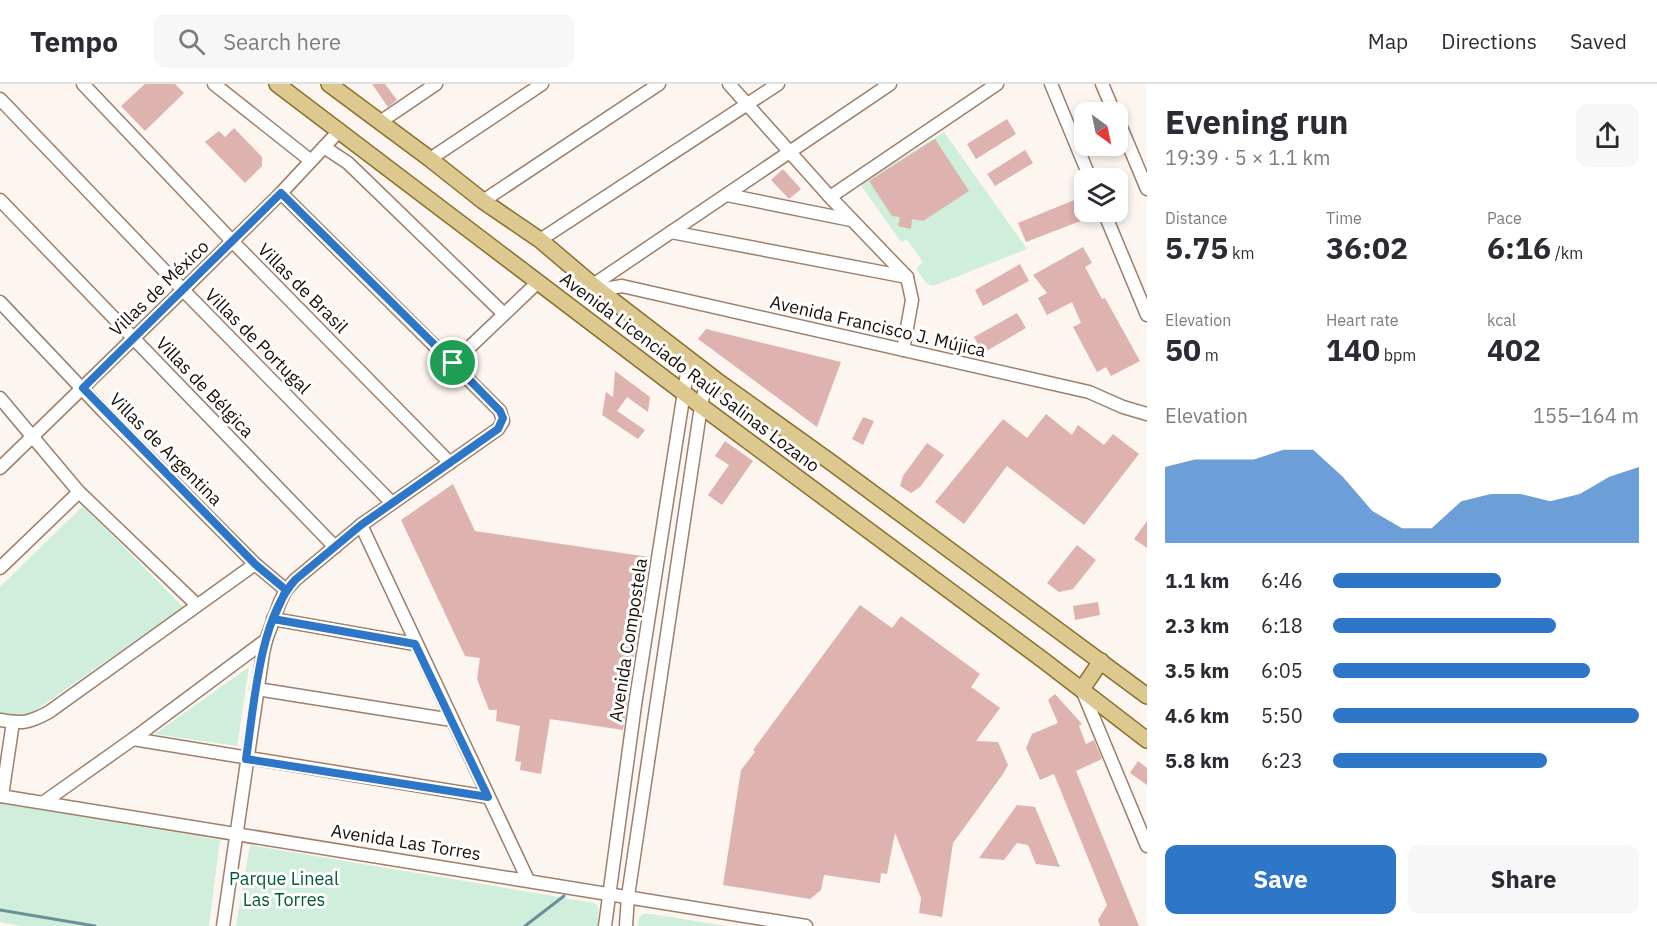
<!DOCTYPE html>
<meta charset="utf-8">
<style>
:root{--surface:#fff;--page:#f7f7f7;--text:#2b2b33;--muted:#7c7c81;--line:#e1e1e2;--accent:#2e76c7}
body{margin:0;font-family:"IBM Plex Sans",sans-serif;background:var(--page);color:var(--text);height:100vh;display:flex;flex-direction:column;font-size:22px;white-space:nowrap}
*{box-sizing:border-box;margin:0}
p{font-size:20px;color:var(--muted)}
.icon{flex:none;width:33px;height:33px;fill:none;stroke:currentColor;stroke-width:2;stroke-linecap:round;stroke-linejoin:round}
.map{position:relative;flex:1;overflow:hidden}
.sheet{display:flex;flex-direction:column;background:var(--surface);width:510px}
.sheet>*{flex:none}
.needle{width:39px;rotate:147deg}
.fabs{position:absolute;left:1074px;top:18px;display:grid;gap:12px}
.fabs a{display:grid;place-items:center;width:54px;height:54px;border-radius:12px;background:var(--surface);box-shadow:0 3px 9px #0003;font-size:30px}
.pin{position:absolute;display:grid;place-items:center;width:51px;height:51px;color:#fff;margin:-26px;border:3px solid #fff;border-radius:50%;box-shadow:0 2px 6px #0007}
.round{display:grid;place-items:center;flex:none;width:63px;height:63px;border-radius:12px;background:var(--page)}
.overview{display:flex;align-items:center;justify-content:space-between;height:102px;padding:0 18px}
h1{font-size:33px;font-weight:700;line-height:45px}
.figures{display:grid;grid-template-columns:repeat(3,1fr);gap:9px;height:102px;padding:6px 18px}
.figures div{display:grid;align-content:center}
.figures b{font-size:30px;font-weight:700}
.figures small{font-size:16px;font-weight:400}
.figures p{font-size:16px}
.chart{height:168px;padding:12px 18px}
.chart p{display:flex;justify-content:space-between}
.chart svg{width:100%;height:108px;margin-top:6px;fill:var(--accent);opacity:.7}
.primary-button{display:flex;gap:12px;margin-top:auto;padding:12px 18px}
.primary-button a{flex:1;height:69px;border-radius:12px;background:var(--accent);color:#fff;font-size:24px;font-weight:700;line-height:69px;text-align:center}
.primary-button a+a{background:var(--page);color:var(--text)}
ul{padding:0 18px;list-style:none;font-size:20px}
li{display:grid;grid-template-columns:96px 72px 1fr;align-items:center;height:45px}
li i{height:15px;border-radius:8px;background:var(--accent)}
header{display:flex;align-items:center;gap:36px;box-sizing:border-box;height:84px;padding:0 30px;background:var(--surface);border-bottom:2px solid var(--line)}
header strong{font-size:28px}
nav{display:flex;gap:33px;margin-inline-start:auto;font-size:21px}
.search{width:420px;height:54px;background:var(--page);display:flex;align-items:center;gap:15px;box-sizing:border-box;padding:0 21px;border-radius:12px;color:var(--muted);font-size:22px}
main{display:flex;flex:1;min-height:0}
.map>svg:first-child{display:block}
.green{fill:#cfeedb}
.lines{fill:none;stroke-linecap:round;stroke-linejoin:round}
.stream{stroke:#6a9099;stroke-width:3}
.building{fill:#ddb2af}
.minor-casing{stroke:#9e7f69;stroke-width:15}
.major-casing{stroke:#896f2e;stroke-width:18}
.minor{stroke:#fff;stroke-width:12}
.major{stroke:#ddc88f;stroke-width:15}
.route-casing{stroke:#fff;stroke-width:12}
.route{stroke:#2e76c7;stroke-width:8}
.labels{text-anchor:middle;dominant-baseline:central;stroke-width:6;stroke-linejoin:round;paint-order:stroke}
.street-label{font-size:18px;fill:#190e06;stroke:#fff}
.park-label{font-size:18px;fill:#005a37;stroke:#fff}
</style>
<header>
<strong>Tempo</strong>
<div class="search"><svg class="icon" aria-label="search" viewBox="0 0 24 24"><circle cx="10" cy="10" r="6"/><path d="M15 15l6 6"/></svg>Search here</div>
<nav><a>Map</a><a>Directions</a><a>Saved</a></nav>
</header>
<main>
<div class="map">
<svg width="1147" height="842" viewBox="0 0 1147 842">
<rect width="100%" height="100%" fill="#fcf5f0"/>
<!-- green -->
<g class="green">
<polygon points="944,48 1027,165 933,202 927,200 916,185 923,178 907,156 901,158 860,100"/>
<polygon points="83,422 183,523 26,633 0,629 0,503"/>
<polygon points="249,583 237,662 155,650"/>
<polygon points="0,719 220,756 209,842 22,842 0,838"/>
<polygon points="250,761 594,819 598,823 598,842 236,842"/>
<polygon points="643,830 651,830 726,842 638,842 639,834"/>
</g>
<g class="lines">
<!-- stream -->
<g class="stream">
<polyline points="0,826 95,842"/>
<polyline points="525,842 564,812"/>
</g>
</g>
<!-- building -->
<g class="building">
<polygon points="145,0 175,0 184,9 145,47 121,22"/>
<polygon points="372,0 385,0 397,16 388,23"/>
<polygon points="1007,35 1016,50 976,75 967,60"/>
<polygon points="234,44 262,73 262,82 245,99 205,58 219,47 225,53"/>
<polygon points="935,55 969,107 923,137 912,135 911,145 898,142 900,133 892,132 869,97"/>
<polygon points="1025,66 1033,79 995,102 987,90"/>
<polygon points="783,85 801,105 789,115 771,96"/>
<polygon points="1084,112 1084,128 1096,128 1096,131 1026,158 1018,139"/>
<polygon points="1083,163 1092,179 1085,183 1102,215 1105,214 1140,277 1111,292 1106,283 1097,288 1073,243 1081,239 1072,218 1047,231 1038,214 1047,209 1033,191"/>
<polygon points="1020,180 1029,197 983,222 975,206"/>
<polygon points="1017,229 1026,244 983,269 974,253"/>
<polygon points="706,245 841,278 817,343 698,255"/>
<polygon points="615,287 650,313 648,328 627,313 617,327 645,346 638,355 602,331 606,308 613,313"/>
<polygon points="1046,330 1072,351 1078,341 1104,361 1113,350 1139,370 1084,441 1007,382 964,440 935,418 1003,335 1027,354"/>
<polygon points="863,333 874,337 863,361 852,355"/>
<polygon points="725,357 753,377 722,421 708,411 729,381 715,372"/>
<polygon points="927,359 944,371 920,403 911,409 900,402 903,392"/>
<polygon points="453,400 475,447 649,473 623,646 550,635 541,690 520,686 521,678 515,677 520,642 496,637 497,626 489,626 477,595 480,574 465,572 401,436"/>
<polygon points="1147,437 1147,464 1134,455"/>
<polygon points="1077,461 1096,476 1073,505 1059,508 1047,499"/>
<polygon points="1098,518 1100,531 1075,536 1073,522"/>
<polygon points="860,521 892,544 901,532 946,565 980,590 971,603 1000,624 976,657 998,658 1008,681 1003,690 953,759 942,833 919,829 921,814 895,749 887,790 881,789 880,799 824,791 821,806 810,815 723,801 741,686 755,668 753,666"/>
<polygon points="1055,610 1082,640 1079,642 1086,660 1094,656 1102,675 1076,687 1139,842 1100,842 1098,836 1107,821 1054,690 1040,696 1026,664 1032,650 1058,639 1048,616"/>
<polygon points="1138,677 1147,684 1147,701 1130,689"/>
<polygon points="1017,721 1035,723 1060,783 1036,780 1028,761 1017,759 1004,776 979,774"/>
</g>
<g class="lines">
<defs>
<g id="minor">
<polyline points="83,0 232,157 450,379"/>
<polyline points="214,0 311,77"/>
<polyline points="729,0 830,113 907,193 912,216 903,266"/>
<polyline points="1051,0 1090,94"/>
<polyline points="1102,0 1114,28"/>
<polyline points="0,15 183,206 392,419"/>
<polyline points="1118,36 1147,105"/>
<polyline points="380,38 436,0"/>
<polyline points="324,63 348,79 504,230"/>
<polyline points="430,75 542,0"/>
<polyline points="727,111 851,136"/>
<polyline points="830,113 997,0"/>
<polyline points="0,116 335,463"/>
<polyline points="483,117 659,0"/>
<polyline points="1104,128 1147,231"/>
<polyline points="671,148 907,193"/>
<polyline points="540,156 778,0"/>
<polyline points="593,201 890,0"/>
<polyline points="599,206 622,202 1089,308 1123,323 1147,330"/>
<polyline points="0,218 105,329 255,480 286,506"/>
<polyline points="453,279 538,198"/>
<polyline points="0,314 79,408 197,521"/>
<polyline points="0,384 183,206 281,109 340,46"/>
<polyline points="361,441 528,796"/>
<polyline points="0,484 79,408"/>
<polyline points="273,535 415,560"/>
<polyline points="257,605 452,636"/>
<polyline points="1082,606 1147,762"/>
<path d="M0,636C22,640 29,639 49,628L255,480"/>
<polyline points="133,655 488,713"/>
<polyline points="0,712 806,842"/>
<polyline points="2,712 13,638"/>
<polyline points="44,718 133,655 266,556"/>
<polyline points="223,842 263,569 266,556 280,518 286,506 295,496 361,441 498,345 503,337 500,327 281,109"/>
<polyline points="605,842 635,621 689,276"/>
<polyline points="626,842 628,812 701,322 708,290"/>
</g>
<g id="major">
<polyline points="277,0 701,322 1043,576 1147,656"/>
<polyline points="329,0 430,75 483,117 540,156 599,206 716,296 832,379 1147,612"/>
<polyline points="1082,605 1101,577"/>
</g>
</defs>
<!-- minor casing -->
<use href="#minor" class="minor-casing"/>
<!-- major casing -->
<use href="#major" class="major-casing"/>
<!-- minor -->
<use href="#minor" class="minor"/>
<!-- major -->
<use href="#major" class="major"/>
</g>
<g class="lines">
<defs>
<path id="route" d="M453,279L281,109L83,304L255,480L286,506L273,535L415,560L488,713L246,675C254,622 259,536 295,496L361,441L498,345L503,334L500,327L453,279"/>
</defs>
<!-- route casing -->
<use href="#route" class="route-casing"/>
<!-- route -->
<use href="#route" class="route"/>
</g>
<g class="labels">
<!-- street labels -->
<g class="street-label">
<text transform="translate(159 204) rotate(-44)">Villas de México</text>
<text transform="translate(303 204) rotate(45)">Villas de Brasil</text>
<text transform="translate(878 242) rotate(13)">Avenida Francisco J. Mújica</text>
<text transform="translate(258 257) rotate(45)">Villas de Portugal</text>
<text transform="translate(690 288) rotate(37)">Avenida Licenciado Raúl Salinas Lozano</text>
<text transform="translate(205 303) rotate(46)">Villas de Bélgica</text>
<text transform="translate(166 365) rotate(45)">Villas de Argentina</text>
<text transform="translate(628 556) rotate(-81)">Avenida Compostela</text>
<text transform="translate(406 758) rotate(9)">Avenida Las Torres</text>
</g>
<!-- park labels -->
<g class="park-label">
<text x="284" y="794">Parque Lineal<tspan x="284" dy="21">Las Torres</tspan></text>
</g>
</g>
</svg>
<div class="fabs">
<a><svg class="needle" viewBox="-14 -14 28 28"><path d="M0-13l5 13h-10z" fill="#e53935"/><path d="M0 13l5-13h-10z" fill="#7c7c81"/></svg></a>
<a><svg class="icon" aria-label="layers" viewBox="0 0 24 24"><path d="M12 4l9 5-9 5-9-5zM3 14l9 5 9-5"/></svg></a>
</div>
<div class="pin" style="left:453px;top:279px;background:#1e9e55"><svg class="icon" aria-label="arrive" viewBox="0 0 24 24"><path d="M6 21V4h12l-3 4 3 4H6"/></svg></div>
</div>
<section class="sheet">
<div class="overview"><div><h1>Evening run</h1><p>19:39 · 5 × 1.1 km</p></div><a class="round"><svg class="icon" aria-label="share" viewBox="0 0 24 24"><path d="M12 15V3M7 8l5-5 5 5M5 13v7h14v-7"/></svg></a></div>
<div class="figures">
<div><p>Distance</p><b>5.75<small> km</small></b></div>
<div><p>Time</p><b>36:02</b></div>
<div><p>Pace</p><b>6:16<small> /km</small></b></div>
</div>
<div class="figures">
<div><p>Elevation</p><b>50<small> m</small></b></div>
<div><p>Heart rate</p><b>140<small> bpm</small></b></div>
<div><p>kcal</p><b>402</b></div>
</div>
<div class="chart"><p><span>Elevation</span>155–164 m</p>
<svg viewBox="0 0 160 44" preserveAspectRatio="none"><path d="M0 44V13L10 10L20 10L30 10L40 6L50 6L60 17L70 31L80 38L90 38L100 27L110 24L120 24L130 27L140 24L150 17L160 13V44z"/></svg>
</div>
<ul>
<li><b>1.1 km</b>6:46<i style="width:55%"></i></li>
<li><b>2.3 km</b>6:18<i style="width:73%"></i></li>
<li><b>3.5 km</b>6:05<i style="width:84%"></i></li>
<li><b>4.6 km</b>5:50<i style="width:100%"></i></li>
<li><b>5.8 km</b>6:23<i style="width:70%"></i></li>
</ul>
<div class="primary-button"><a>Save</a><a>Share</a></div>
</section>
</main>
